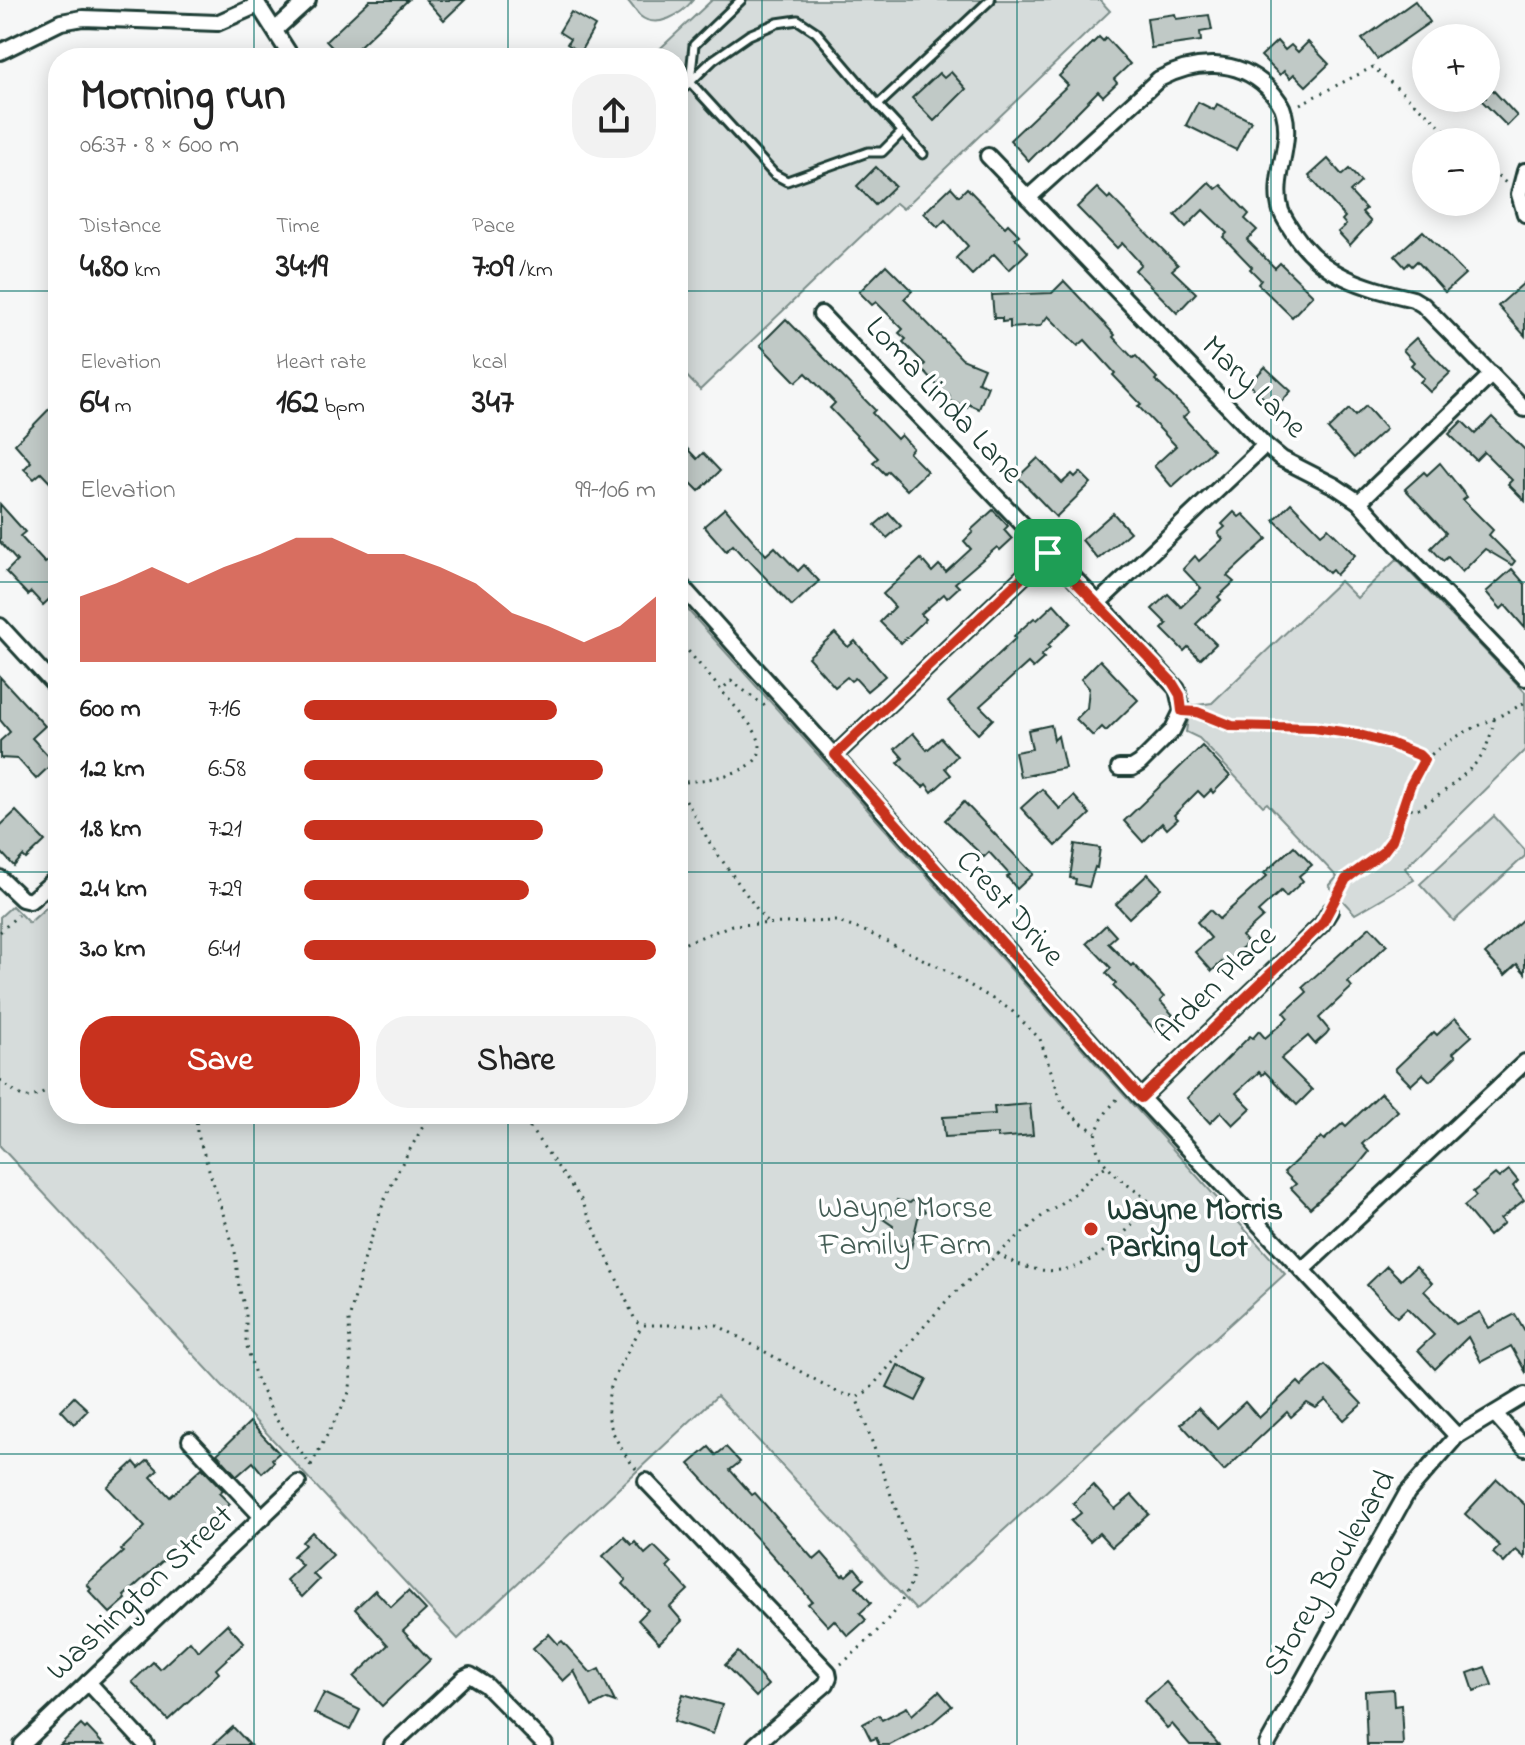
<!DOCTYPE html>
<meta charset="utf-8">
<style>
:root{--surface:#fff;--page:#f2f2f2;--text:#222;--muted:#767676;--accent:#c8321e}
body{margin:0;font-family:"Indie Flower",sans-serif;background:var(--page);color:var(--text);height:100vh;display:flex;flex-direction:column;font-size:30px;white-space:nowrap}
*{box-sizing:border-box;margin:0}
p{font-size:26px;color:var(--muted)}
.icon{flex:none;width:44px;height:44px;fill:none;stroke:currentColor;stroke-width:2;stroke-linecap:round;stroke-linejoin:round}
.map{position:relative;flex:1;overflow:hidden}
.details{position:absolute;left:48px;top:48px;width:640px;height:1076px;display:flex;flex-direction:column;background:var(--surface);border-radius:32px;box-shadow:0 4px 20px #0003}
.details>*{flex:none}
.controls{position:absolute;left:1412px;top:24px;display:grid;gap:16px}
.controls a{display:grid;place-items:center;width:88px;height:88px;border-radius:50%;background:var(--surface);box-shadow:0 4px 20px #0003;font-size:40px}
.pin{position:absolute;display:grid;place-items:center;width:68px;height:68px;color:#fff;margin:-34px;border-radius:16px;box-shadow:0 4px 12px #0006}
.round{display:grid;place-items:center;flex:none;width:84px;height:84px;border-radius:32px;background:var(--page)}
.headline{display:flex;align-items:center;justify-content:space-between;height:136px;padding:0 32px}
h1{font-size:44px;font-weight:800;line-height:60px}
.metrics{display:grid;grid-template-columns:repeat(3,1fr);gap:12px;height:136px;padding:8px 32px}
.metrics div{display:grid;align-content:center}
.metrics b{font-size:34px;font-weight:800}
.metrics small{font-size:22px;font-weight:400}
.metrics p{font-size:22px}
.chart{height:224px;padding:16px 32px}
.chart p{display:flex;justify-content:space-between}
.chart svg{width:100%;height:144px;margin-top:8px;fill:var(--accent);opacity:.7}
.button{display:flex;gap:16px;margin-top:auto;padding:16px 32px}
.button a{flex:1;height:92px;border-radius:32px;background:var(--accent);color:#fff;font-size:32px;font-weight:800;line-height:92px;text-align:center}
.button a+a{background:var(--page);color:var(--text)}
ul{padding:0 32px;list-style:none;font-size:26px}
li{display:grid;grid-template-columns:128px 96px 1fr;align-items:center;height:60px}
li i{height:20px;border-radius:10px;background:var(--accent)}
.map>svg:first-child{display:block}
.green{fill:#d6dcdb;stroke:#7a8c88;stroke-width:2}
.building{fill:#c0c9c6;stroke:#1f3d34;stroke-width:2}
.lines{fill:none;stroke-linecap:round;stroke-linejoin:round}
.lane-casing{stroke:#1f3d34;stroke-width:13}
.street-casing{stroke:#1f3d34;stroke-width:20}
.path{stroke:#1f3d34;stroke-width:3;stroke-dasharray:2 6;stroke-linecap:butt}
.lane{stroke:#fff;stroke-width:7}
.street{stroke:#fff;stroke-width:14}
.route-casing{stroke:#fff;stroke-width:16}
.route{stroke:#c8321e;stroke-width:10}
.grid{fill:none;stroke:#0f766e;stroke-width:2;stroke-opacity:0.55}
.poi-dot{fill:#c8321e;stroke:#fff;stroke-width:3}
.labels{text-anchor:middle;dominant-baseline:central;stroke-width:7;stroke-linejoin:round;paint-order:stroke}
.street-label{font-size:32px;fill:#1f3d34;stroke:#fff}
.park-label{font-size:32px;fill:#445d55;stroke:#fff}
.poi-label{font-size:32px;font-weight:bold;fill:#1f3d34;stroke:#fff;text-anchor:start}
</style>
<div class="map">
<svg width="1525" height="1745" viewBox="0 0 1525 1745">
<rect width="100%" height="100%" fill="#f6f7f7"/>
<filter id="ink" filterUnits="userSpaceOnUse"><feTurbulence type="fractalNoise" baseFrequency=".0125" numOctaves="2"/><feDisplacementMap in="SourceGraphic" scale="16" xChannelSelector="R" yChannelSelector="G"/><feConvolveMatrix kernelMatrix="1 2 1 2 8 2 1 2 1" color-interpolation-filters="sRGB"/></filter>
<g filter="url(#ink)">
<!-- green -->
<g class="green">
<path d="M627,0H693C682,14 657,30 640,16C636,12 632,5 627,0Z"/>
<polygon points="712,0 1100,0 1110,11 903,209 896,203 700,390 678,367 678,58 650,58"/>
<polygon points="1397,559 1525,692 1525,750 1405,868 1414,880 1355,914 1329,886 1337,877 1267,803 1263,806 1199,738 1186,732 1190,706 1212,703 1340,581 1357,598"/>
<polygon points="678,599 1285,1274 916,1610 717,1396 458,1639 0,1146 0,917 12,906 29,923 58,897 58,1114 678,1114"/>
<polygon points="1494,816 1525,850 1525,856 1454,921 1420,884"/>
</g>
<!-- building -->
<g class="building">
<polygon points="370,0 408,0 347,58 342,58 326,41"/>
<polygon points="426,0 465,0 444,20"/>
<polygon points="1415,1 1430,22 1377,59 1362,39"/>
<polygon points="571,12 595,26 580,52 567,44 570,39 559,32"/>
<polygon points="1175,14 1176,19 1209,15 1212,30 1200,32 1201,41 1151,48 1147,18"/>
<polygon points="1099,37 1103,41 1106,38 1130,64 1114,79 1117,83 1103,96 1098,91 1029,161 1010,140 1068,85 1059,76"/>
<polygon points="1277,41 1285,50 1291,45 1298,52 1308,42 1329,64 1306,86 1294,74 1290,78 1284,71 1280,75 1261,56"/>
<polygon points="951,72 966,89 934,121 912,98 939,73 944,78"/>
<polygon points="1491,88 1517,116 1507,126 1480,99 1486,98 1486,93"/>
<polygon points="1198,102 1214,110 1217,104 1251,121 1236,150 1186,125"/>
<polygon points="1328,159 1342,175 1349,169 1361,182 1350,192 1366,209 1362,212 1371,222 1350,245 1338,232 1346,225 1342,220 1345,217 1309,176"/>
<polygon points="876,167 895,186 875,205 857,186"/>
<polygon points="1209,182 1216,189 1221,185 1249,214 1245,219 1257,230 1247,240 1275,268 1280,263 1313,295 1292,317 1258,284 1261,280 1250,269 1252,267 1223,237 1227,233 1203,210 1186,227 1175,215"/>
<polygon points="951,187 959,196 967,188 1005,227 1008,224 1019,235 1015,238 1028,252 1009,270 994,254 972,275 956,258 968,246 945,220 938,227 924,213"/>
<polygon points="1097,188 1108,199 1110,196 1178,265 1172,270 1196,293 1177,313 1135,270 1141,264 1122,243 1117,248 1077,207"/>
<polygon points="1423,231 1465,274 1445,292 1417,261 1412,266 1409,263 1405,267 1395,256"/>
<polygon points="886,265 912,291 904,299 962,359 984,368 978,382 988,386 979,409 968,404 967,408 948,400 950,396 944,393 921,368 925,364 903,342 906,339 899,333 903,329 876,302 872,305 859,292"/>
<polygon points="1064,281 1115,335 1113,337 1133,358 1136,356 1157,378 1155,380 1189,412 1183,417 1213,450 1172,487 1154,466 1176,446 1138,406 1141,404 1113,375 1115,373 1085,340 1078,346 1048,316 1040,326 1010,328 1010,321 1002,322 1002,318 994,318 992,295 1052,293"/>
<polygon points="1525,282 1525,336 1498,306"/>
<polygon points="786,319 875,410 872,413 897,439 901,435 913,448 909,453 927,471 907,490 888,471 885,474 873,462 878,458 830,408 835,403 806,373 796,382 760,345"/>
<polygon points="1416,338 1450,373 1430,392 1420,382 1424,378 1411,365 1414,362 1403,350"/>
<polygon points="1265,367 1291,391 1275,409 1249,384"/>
<polygon points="58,400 58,491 41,473 34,479 24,469 31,462 15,444"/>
<polygon points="1366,406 1386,429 1354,458 1328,429 1349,409 1355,416"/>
<polygon points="1492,417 1525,450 1525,501 1508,484 1512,480 1484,452 1476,460 1449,434 1462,421 1475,434"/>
<polygon points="678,439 697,459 703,453 720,471 699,491 678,470"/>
<polygon points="1038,458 1062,483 1072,474 1075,477 1080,472 1091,483 1056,517 1018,477"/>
<polygon points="1440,463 1467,497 1463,500 1493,530 1489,535 1515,561 1512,565 1485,549 1462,572 1448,557 1443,561 1431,548 1446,533 1405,489 1424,472 1427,475"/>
<polygon points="1291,503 1321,534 1328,528 1355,555 1336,575 1332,570 1329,573 1274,520"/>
<polygon points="0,504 25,532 20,536 45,563 58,551 58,591 43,605 31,592 28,595 6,572 17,561 0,542"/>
<polygon points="725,508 766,555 775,547 798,571 804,565 819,581 792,606 747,558 745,559 733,545 726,551 704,526"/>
<polygon points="993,510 1008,526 1004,530 1012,539 1000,550 997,547 955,583 959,587 947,598 944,594 921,614 926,619 901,643 880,622 895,607 883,594 921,559 932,572 939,565 946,572 971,549 964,541 973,532 971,530"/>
<polygon points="1234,512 1239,517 1243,514 1267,539 1227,576 1234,582 1218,597 1221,600 1196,624 1216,644 1200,659 1188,647 1184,651 1162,629 1167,624 1152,609 1168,594 1181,607 1201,588 1183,569 1195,556 1199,561 1223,539 1218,533 1225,527 1222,524"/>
<polygon points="889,513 901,526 887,538 875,525"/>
<polygon points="1113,513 1130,532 1098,559 1082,540"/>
<polygon points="1512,569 1525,584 1525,628 1505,605 1501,609 1486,592"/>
<polygon points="1054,604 1071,623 1048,645 1050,647 1041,656 1044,658 1033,668 1028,663 980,706 993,719 978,734 948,702 1016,638 1014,636 1034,618 1037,620"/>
<polygon points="835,633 848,647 855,641 885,676 867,691 855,678 851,681 847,677 835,687 808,657"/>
<polygon points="1100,660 1138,700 1106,731 1102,727 1093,736 1076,719 1087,708 1089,688 1081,679"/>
<polygon points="0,677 45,726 32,738 54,762 36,779 18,759 0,758 0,741 10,732 0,720"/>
<polygon points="1051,725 1054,740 1058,736 1065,768 1020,777 1015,752 1032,749 1028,730"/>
<polygon points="913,733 927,750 941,738 957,756 945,768 951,775 932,792 926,784 923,787 898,763 903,758 895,749"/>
<polygon points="1202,746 1230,776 1213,793 1211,790 1204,797 1198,791 1174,815 1178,819 1167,829 1162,823 1143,842 1124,821"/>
<polygon points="1042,789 1060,809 1074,796 1090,814 1056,846 1021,808"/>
<polygon points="964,802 1033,874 1017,889 1007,877 1010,875 989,852 984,857 945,820"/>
<polygon points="16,811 45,841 26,859 23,856 14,866 0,851 0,826"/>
<polygon points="1075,844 1100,848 1097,868 1095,867 1089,887 1075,884 1076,879 1070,878"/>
<polygon points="1294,846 1312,865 1299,876 1303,881 1286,897 1281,891 1258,912 1263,917 1242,936 1248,943 1238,951 1241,955 1227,967 1222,962 1212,971 1195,952 1211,938 1197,922 1210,910 1219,919 1267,876 1264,873"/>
<polygon points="1148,874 1161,888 1129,918 1116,904"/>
<polygon points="1525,917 1525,973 1517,964 1505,975 1485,954"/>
<polygon points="1106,925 1116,936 1108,943 1131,966 1133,964 1164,997 1160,1001 1173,1015 1156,1031 1113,986 1116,983 1106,973 1111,968 1087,943"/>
<polygon points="1370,927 1387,945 1348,982 1352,987 1319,1018 1329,1030 1326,1034 1315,1044 1308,1036 1281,1059 1312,1090 1297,1105 1265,1072 1262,1075 1259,1072 1236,1093 1251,1108 1233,1125 1221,1112 1210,1123 1187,1098 1250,1036 1253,1038 1259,1031 1265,1038 1288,1018 1284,1013 1307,992 1303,987"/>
<polygon points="1455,1018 1472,1036 1453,1053 1456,1056 1430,1081 1423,1074 1411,1085 1395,1069 1434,1032 1437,1035"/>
<polygon points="1381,1093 1398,1111 1362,1144 1369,1152 1360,1163 1310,1208 1291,1188 1296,1184 1284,1172 1321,1137 1324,1140 1343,1123 1346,1126"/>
<polygon points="1030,1104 1033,1135 997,1138 997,1134 945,1137 943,1117 995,1114 994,1107"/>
<polygon points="1509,1170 1518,1181 1513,1186 1524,1200 1500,1219 1504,1223 1489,1236 1464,1206 1476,1196 1473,1192 1495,1174 1499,1178"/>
<polygon points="897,1200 910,1203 913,1200 925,1211 918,1218 911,1248 889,1243 893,1226 883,1219 893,1213"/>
<polygon points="1387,1266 1401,1280 1416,1266 1432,1283 1424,1291 1456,1324 1480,1312 1489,1328 1515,1314 1525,1331 1525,1371 1511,1346 1481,1362 1468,1337 1435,1369 1418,1350 1434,1335 1407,1308 1397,1317 1367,1285"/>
<polygon points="898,1365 927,1380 916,1401 887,1387"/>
<polygon points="1325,1365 1362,1404 1344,1420 1326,1400 1316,1408 1307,1403 1291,1417 1287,1412 1224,1471 1181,1424 1198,1408 1217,1428 1245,1402 1259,1418 1298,1382 1302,1386"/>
<polygon points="74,1397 88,1410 74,1424 61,1410"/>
<polygon points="250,1422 279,1453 272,1459 274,1462 262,1473 253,1462 237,1476 217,1454"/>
<polygon points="709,1447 716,1455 726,1447 740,1462 730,1470 752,1495 755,1493 814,1560 822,1553 842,1576 844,1574 846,1576 855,1568 864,1579 856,1586 871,1603 860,1613 866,1620 848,1636 834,1620 828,1626 808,1604 812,1601 774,1557 689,1464"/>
<polygon points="148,1460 158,1470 151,1477 170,1497 202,1468 223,1490 219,1493 230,1504 181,1551 169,1560 167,1557 124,1596 126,1599 110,1613 89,1591 91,1589 87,1584 123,1552 121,1550 145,1527 107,1487 134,1462 139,1468"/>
<polygon points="1497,1479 1525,1505 1525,1558 1516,1550 1504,1563 1493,1553 1500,1546 1465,1514"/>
<polygon points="1093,1485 1115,1509 1132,1495 1149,1514 1112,1547 1099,1533 1090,1541 1071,1521 1081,1513 1073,1503"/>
<polygon points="312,1532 333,1555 313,1574 319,1580 302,1597 286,1580 302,1565 293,1556 305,1545 302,1542"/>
<polygon points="624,1537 632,1545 635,1542 645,1554 654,1546 671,1563 667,1567 688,1590 670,1607 682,1621 659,1643 638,1620 648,1610 623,1584 626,1580 603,1556"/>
<polygon points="375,1590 391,1607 408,1591 426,1610 403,1631 430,1660 382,1706 354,1677 388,1645 355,1609"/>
<polygon points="227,1624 244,1643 216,1669 219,1673 168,1720 132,1682 153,1662 160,1669 190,1641 198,1651"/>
<polygon points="549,1634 558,1644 562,1641 591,1673 599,1669 615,1702 607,1699 592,1707 574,1671 563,1681 533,1648"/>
<polygon points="738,1652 768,1685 756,1697 725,1665"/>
<polygon points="1485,1667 1492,1685 1474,1691 1468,1673"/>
<polygon points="1166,1682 1197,1719 1219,1745 1190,1745 1172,1724 1167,1728 1144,1701"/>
<polygon points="1393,1689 1394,1706 1401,1705 1403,1745 1367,1745 1365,1691"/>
<polygon points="939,1691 952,1706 932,1723 890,1745 879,1745 876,1738 871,1740 863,1724 879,1715 882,1720 907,1707 912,1715"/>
<polygon points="324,1693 360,1710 350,1730 314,1713"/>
<polygon points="683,1694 722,1705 713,1734 674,1721"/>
<polygon points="81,1725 85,1729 87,1727 104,1745 60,1745"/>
<polygon points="233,1727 250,1745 213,1745"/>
</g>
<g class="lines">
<defs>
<g id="lane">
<polyline points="690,82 713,60 749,35 777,23 798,20 816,32 878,105 923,154"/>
<polyline points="690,82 694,45 741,0"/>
<polyline points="678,93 690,82 774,174 787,181 868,152 882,152 902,132"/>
<polyline points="878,105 990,0"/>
</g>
<g id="street">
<polyline points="255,0 292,58"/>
<polyline points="275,30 308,0"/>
<polyline points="0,52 61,22 83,18 217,23 258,5"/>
<polyline points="988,156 1265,445 1282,459 1335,486 1359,502 1402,550 1525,678"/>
<polyline points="1525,171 1519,194 1525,214"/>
<path d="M1028,198L1159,79C1194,60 1237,58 1267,87C1274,94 1282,103 1284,113C1293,145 1271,179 1281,211C1284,218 1289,226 1293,232C1322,277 1365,287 1413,299L1423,305L1525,409"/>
<polyline points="821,314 1098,603 1177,689 1182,711 1172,731 1140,763 1132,768 1119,768"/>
<polyline points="1359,502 1492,374"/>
<polyline points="678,582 1141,1098 1457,1436"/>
<polyline points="1098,603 1265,445"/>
<polyline points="0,626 58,689"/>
<polyline points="835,755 1048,553"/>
<polyline points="0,878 22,899 30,901 58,877"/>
<polyline points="1141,1098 1322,924 1330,911"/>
<polyline points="1302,1270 1525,1062"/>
<polyline points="1495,1414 1525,1448"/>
<polyline points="190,1440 263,1518"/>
<polyline points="646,1481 828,1672 829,1677 826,1684 755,1745"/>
<polyline points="88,1682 146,1745"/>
<polyline points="22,1745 298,1483"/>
<polyline points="392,1745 464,1678 470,1675 486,1685 545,1745"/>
<polyline points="1267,1745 1407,1493 1457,1436 1525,1395"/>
</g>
</defs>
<!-- lane casing -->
<use href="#lane" class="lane-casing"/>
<!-- street casing -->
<use href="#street" class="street-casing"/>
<!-- path -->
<g class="path">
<polyline points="1300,104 1373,67 1459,142"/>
<polyline points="1486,165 1507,184"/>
<polyline points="678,639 721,690 731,681 769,709"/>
<polyline points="1196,712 1232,726 1314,728 1356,734 1429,756"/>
<path d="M678,783C698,780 769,776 759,741C755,726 731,703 721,690"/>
<polyline points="678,786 711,845 767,923"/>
<path d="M1403,806L1416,810C1430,804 1481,764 1485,750C1488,742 1494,727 1494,719"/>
<path d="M1336,897C1346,872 1373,867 1388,846C1403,824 1404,795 1417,772C1440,734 1491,725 1525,702"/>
<polyline points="0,932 18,915"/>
<polyline points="678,946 732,925 835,921 867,932 943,969 1011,1010 1040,1039 1063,1106 1081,1123 1096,1132"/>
<path d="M0,1080C29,1104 26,1100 58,1085"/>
<polyline points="196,1114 197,1132 235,1251 239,1287 246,1312 246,1343 256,1378 275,1418 311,1465 307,1470"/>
<path d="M520,1114L582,1201L636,1322L642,1325H717L839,1393L856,1397L868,1391L948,1299L998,1254C1064,1294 1110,1256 1150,1202C1108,1169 1070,1149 1119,1097"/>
<polyline points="998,1254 1042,1216 1074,1194 1096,1172 1105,1167"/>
<polyline points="311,1465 348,1396 351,1382 349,1320 365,1257 384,1201 400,1167 430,1114"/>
<path d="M636,1469C587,1407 610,1386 642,1325"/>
<path d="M841,1664C864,1646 910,1603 913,1573C914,1567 913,1560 912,1554L856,1397"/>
</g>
<!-- lane -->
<use href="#lane" class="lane"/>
<!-- street -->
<use href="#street" class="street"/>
</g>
</g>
<g class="lines" filter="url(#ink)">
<defs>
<polygon id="route" points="1048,553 1172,682 1180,695 1182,711 1197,712 1232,726 1314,728 1356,734 1389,743 1419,755 1424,760 1410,786 1392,840 1383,852 1346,879 1322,924 1141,1098 835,755"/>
</defs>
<!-- route casing -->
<use href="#route" class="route-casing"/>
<!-- route -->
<use href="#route" class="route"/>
</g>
<!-- grid -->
<path class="grid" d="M254,0V58M508,0V58M762,0V1745M1017,0V1745M1271,0V1745M0,291H58M678,291H1525M0,582H58M678,582H1525M0,872H58M678,872H1525M254,1114V1745M508,1114V1745M0,1163H1525M0,1454H1525"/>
<!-- markers -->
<circle class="poi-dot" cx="1091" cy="1229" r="8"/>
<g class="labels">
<!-- street labels -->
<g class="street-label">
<text transform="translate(1253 388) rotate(44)">Mary Lane</text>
<text transform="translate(943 401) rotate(47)">Loma Linda Lane</text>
<text transform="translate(1009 909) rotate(48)">Crest Drive</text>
<text transform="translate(1217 985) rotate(-44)">Arden Place</text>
<text transform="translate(1331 1574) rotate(-60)">Storey Boulevard</text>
<text transform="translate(141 1594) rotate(-43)">Washington Street</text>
</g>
<!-- park labels -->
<g class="park-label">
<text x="905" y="1209">Wayne Morse<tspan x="905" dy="37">Family Farm</tspan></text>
</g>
<!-- poi labels -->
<g class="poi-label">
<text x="1107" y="1211">Wayne Morris<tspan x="1107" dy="37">Parking Lot</tspan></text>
</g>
</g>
</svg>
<div class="controls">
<a>+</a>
<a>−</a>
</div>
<div class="pin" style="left:1048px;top:553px;background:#1e9e55"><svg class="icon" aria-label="arrive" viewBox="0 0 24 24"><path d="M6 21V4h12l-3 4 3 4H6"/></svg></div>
<section class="details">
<div class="headline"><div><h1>Morning run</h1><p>06:37 · 8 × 600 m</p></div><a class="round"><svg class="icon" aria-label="share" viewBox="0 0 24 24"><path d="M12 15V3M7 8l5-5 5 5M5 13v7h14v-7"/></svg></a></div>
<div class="metrics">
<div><p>Distance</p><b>4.80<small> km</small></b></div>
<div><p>Time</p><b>34:19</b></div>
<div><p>Pace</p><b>7:09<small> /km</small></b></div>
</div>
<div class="metrics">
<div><p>Elevation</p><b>64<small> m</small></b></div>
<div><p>Heart rate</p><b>162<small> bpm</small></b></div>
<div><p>kcal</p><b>347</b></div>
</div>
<div class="chart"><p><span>Elevation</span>99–106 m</p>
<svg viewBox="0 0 160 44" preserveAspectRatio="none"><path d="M0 44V24L10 20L20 15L30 20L40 15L50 11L60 6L70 6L80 11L90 11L100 15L110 20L120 29L130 33L140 38L150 33L160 24V44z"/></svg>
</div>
<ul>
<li><b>600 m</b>7:16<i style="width:72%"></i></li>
<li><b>1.2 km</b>6:58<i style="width:85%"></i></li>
<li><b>1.8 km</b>7:21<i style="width:68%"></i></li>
<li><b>2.4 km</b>7:29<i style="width:64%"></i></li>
<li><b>3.0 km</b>6:41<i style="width:100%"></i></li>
</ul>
<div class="button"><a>Save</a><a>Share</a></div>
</section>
</div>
